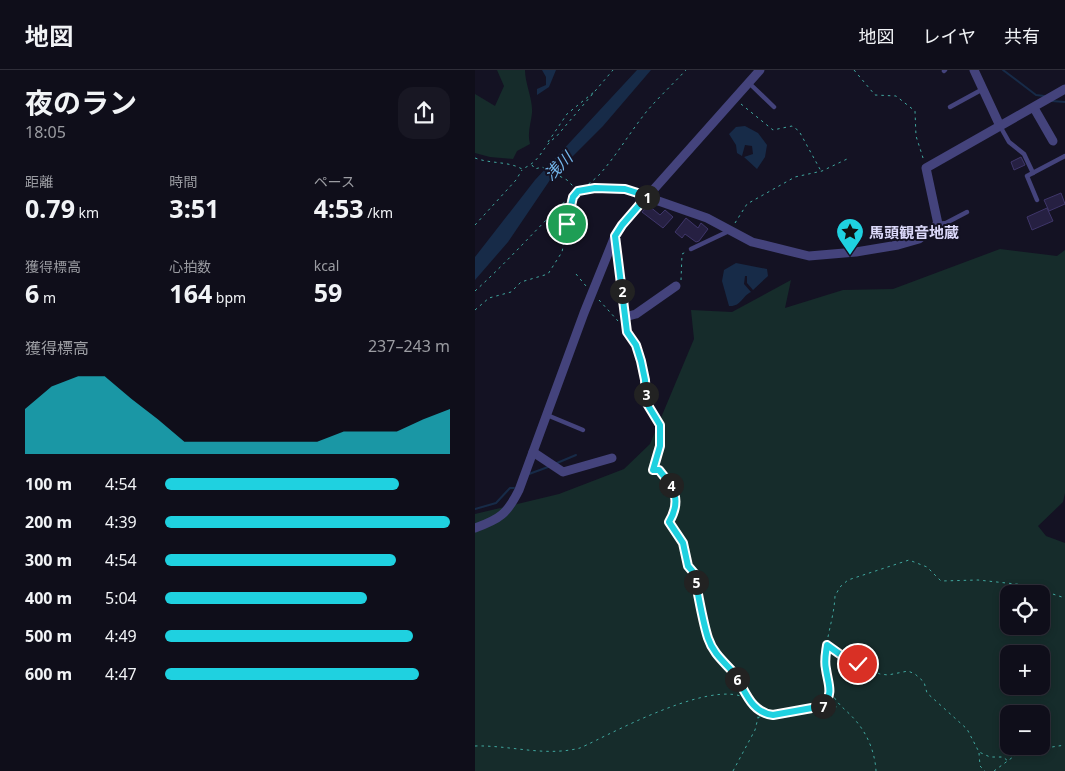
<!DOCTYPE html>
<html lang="ja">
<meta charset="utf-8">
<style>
:root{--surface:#0f0e1a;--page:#181723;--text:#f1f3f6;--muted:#9b9ca2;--line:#2f2e39;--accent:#1fd1e0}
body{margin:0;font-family:"Noto Sans","Noto Sans JP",sans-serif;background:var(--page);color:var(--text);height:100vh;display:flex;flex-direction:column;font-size:19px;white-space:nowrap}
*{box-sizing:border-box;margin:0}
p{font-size:16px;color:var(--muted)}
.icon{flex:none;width:28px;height:28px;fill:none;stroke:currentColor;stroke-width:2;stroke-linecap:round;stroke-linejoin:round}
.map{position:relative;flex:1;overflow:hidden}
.side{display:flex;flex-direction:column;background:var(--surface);width:475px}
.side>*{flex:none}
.tools{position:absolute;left:525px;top:515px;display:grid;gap:10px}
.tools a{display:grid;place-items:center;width:50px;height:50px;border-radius:10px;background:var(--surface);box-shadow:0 2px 8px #0003,0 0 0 1px var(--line);font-size:25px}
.pin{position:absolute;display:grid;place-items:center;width:42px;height:42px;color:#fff;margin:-21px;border:2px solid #fff;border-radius:50%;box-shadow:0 1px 5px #0007}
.km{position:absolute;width:25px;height:25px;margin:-12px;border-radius:50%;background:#222;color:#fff;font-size:14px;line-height:25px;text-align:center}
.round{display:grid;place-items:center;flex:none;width:52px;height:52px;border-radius:15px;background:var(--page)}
.head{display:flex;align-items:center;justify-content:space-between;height:85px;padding:0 25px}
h1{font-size:28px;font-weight:700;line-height:38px}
.stats{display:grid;grid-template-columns:repeat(3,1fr);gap:8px;height:85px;padding:5px 25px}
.stats div{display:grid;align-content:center}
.stats b{font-size:25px;font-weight:700}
.stats small{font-size:14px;font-weight:400}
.stats p{font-size:14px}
.chart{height:140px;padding:10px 25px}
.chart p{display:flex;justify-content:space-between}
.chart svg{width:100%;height:90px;margin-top:5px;fill:var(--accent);opacity:.7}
ul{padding:0 25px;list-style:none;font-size:16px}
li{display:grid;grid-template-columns:80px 60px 1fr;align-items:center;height:38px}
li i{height:12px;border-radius:6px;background:var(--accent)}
header{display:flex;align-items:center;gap:30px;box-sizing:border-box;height:70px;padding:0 25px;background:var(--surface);border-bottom:1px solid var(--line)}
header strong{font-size:24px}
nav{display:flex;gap:28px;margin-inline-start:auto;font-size:18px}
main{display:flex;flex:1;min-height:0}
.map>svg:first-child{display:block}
.green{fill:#162c2b;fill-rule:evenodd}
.water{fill:#172b48}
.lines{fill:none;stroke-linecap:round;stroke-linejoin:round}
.stream{stroke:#172b48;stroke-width:2}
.building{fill:#262042;stroke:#3f366a}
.path{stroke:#40a79f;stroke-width:1;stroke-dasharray:2.5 4;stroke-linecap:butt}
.service{stroke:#44437c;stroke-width:4.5}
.minor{stroke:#44437c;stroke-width:9}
.route-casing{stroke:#fff;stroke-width:10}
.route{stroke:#1fd1e0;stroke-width:6}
.labels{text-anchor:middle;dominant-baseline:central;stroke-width:4;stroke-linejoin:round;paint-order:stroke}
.poi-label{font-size:15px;font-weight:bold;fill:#dcd9fa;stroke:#141223;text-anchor:start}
.water-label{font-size:16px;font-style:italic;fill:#75b7ec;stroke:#141223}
</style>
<header>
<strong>地図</strong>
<nav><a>地図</a><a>レイヤ</a><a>共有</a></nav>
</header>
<main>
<section class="side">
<div class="head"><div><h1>夜のラン</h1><p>18:05</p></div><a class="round"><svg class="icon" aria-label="share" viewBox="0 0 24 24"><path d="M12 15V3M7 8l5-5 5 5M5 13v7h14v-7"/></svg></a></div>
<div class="stats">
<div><p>距離</p><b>0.79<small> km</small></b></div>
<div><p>時間</p><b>3:51</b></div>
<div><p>ペース</p><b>4:53<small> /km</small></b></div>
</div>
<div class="stats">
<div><p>獲得標高</p><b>6<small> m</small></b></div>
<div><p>心拍数</p><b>164<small> bpm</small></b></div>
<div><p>kcal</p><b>59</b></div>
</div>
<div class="chart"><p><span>獲得標高</span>237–243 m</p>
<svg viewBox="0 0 160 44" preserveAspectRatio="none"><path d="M0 44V22L10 11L20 6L30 6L40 17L50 27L60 38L70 38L80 38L90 38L100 38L110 38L120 33L130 33L140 33L150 27L160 22V44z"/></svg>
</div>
<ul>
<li><b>100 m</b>4:54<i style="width:82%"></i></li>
<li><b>200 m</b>4:39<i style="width:100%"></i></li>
<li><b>300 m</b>4:54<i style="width:81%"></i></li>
<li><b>400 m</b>5:04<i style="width:71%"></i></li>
<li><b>500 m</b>4:49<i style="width:87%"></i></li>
<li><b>600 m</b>4:47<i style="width:89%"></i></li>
</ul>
</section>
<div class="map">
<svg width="590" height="701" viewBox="0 0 590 701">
<rect width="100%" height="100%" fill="#141223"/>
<!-- green -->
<g class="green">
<path d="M22,0H50C50,14 58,29 57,43C56,53 52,63 55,74L42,81L38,89L15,87L0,83V24L20,36L29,16Z"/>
<path d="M525,179L582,186L590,180V423L588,432L563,456L571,466L590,473V701H0V444L84,424L149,399L175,374L219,269L216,240L257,242L316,210L310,238L368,220L418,219ZM534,524H566V556H534ZM534,584H566V616H534ZM534,644H566V676H534Z"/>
</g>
<!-- water -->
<g class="water">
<polygon points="67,0 81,0 74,17 62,25 62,19 71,15 71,7"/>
<polygon points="162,0 176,0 128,56 77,107 33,172 0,210 0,187 60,110"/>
<polygon points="270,56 283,63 292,75 290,87 282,99 269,87 278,84 277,76 270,75 267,86 262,83 261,75 254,64 261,57"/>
<path d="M261,193L292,199L293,206L278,220L272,213V206H270L269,214L276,222C267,226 266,237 254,236L247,211L249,200Z"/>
</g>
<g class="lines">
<!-- stream -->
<g class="stream">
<polyline points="528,0 561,25 569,26"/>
<polyline points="577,31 590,32"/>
<polyline points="82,393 101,385"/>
<polyline points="54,404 73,397"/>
<polyline points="0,439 21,433 35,418 39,418"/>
</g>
</g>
<!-- building -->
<g class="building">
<polygon points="546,87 550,95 539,100 536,92"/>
<polygon points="586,123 590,134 574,141 569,130"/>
<polygon points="173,135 185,145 190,140 198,147 188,158 167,142"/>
<polygon points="572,138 578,151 557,160 552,147"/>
<polygon points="211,148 223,158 226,153 233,159 224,171 221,172 210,164 207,168 200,162"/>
</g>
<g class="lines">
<!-- path -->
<g class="path">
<polyline points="379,0 400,25 421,26 440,41 441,66 449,91"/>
<polyline points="266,34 298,60 317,56 324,61 346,101"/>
<polyline points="73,72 92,44 119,22"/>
<path d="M0,88C16,94 33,91 47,99C67,91 66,77 81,67L138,0"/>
<polyline points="57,95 60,99 67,97 92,110 100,118 101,123"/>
<path d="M105,121C123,117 147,116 165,124"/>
<polyline points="260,153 272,134 320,107 347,101 372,89"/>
<polyline points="0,155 41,110 47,100"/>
<polyline points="101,204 111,216"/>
<polyline points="206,210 207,184 211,182"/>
<path d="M0,221C29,195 55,166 83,138C95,126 112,117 124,105C142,85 155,62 172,41C184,27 198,14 211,0"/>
<polyline points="124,230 143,251"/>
<polyline points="0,240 14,228 36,222 46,212 73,204 87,182 98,127"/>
<path d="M155,266L166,291L171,310V332L185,355V376L178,400H185C199,418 207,430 194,452L208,473L213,496L219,503L237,577L258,603L269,626"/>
<polyline points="352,575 373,590 405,604 413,605 433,601 440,604 449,612 452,623 492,659 504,682 515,687 528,687 533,691"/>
<path d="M356,622C364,637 371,639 381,651C393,665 400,683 401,701"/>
<path d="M348,636C361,622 351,612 350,596C349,572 359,550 360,526L365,517L373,510L434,490L452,497L466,511L503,510L550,515L590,528"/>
<polyline points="283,640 289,644 298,645 348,636 364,637"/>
<path d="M0,676C35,675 70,687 105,678C135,665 276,585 283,648"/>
<polyline points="504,683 505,696 510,701"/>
<polyline points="258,701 280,660 283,648 289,644"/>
<polyline points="519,701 542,684 552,684 564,679 590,675"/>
</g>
<!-- service -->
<g class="service">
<polyline points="469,1 470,0"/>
<polyline points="274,13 299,37"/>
<polyline points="475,37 508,19"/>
<polyline points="525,56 534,72 549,84 558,103"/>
<polyline points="562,130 552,106 590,86"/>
<polyline points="463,154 471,153 492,142"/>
<polyline points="140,170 152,262"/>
<polyline points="216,179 254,161"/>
<polyline points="72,345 108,360"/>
</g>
<!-- minor -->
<g class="minor">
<polyline points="499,0 525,56"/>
<polyline points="559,38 578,71"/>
<polyline points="172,127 232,148 277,172 334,186 381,182 423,175 444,169 463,154 451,98 590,19"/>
<polyline points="150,247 161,244 201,216"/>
<polyline points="58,382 88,402 137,388"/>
<path d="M0,458C25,449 32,444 44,420L109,243L140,166L147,155L285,0"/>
</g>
</g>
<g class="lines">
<defs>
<path id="route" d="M92,154L98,127L103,121L120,118L150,119L172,126L147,155L140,166L152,262L161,275L166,291L170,310L171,332L185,355V376L178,400H184C199,418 207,430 194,452L208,473L213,496L219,503C223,523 227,549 233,568C238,583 248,591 258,602C270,618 274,642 298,645L348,636C359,623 353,614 351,599C349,591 351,583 352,575L373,590L383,594"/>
</defs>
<!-- route casing -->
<use href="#route" class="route-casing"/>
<!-- route -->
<use href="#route" class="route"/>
</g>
<!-- icons -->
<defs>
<symbol id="sight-pin" viewBox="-11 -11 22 30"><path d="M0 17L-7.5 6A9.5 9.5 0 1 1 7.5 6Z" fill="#1fd1e0" stroke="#141223"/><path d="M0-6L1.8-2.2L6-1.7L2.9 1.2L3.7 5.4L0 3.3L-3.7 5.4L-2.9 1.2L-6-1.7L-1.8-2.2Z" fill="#111"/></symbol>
</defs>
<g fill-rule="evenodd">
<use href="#sight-pin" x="359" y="146" width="32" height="43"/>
</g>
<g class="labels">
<!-- poi labels -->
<g class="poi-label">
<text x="394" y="162">馬頭観音地蔵</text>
</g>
<!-- water labels -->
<g class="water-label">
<text transform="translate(83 96) rotate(-45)">浅川</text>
</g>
</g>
</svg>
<div class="tools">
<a><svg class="icon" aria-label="locate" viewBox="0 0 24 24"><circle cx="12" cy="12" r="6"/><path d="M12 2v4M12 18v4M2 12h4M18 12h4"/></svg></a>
<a>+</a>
<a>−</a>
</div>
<div class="pin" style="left:92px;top:154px;background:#1e9e55"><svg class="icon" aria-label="arrive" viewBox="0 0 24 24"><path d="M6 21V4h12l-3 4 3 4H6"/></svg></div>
<div class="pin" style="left:383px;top:594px;background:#d93025"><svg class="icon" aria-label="check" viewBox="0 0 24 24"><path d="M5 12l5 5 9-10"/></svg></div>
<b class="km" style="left:172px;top:127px">1</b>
<b class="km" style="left:147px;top:221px">2</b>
<b class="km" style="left:171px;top:324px">3</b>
<b class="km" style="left:196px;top:415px">4</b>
<b class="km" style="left:221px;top:512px">5</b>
<b class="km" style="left:262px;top:609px">6</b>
<b class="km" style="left:348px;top:636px">7</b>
</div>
</main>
